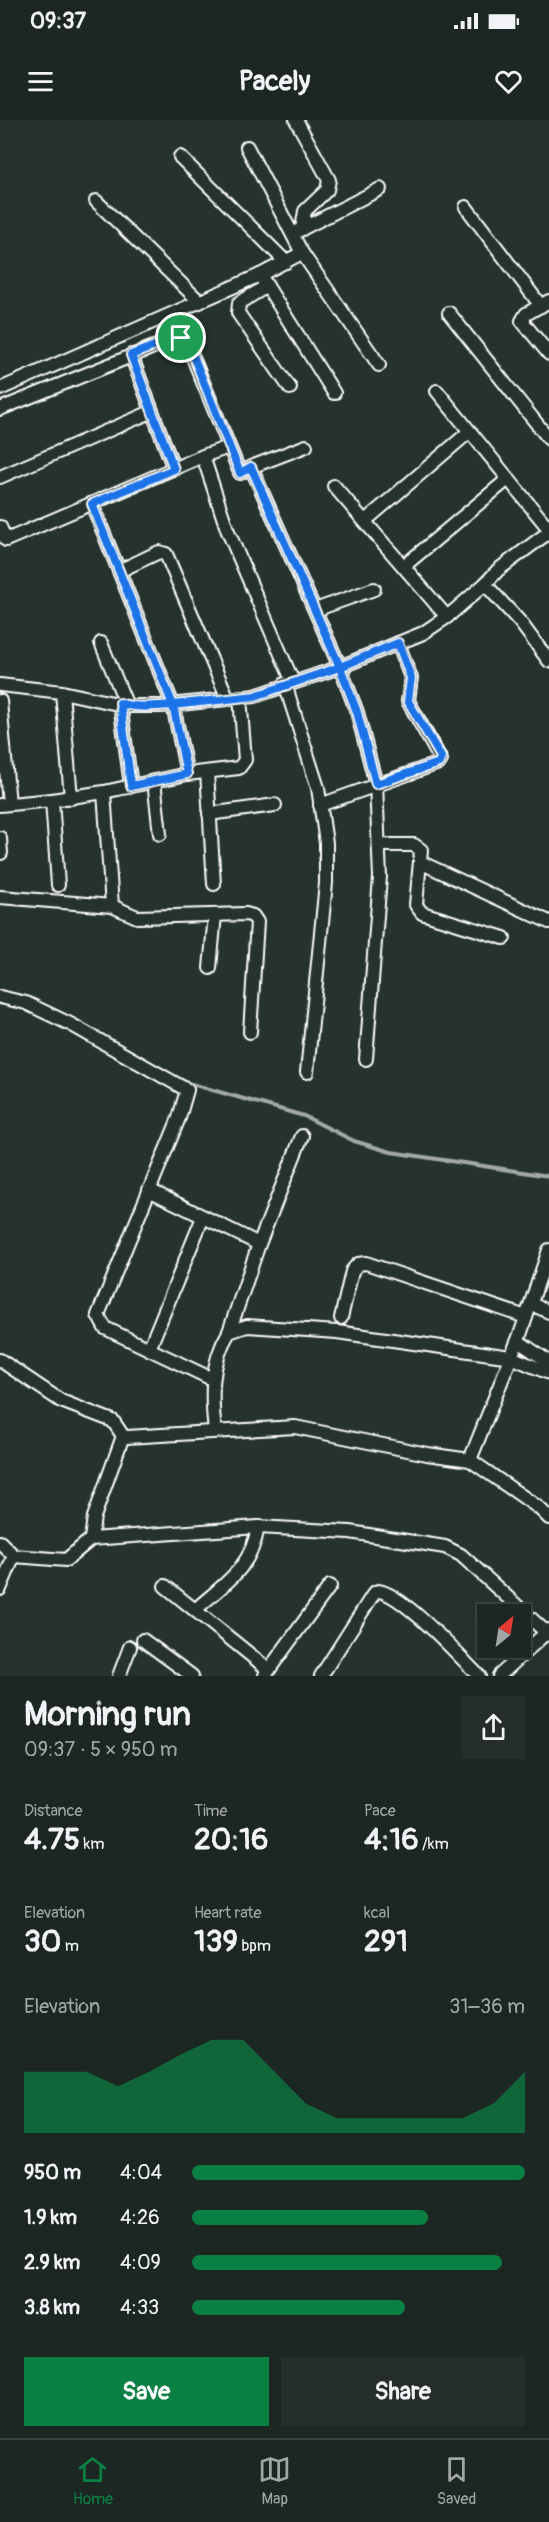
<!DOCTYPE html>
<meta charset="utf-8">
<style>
:root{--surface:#1c2622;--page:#252e2a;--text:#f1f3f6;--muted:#a0a5a5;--line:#3a4340;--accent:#0b8043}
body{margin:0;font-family:Pangolin,sans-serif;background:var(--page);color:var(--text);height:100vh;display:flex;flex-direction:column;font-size:22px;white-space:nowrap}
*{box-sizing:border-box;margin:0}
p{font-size:20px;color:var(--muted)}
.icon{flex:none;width:33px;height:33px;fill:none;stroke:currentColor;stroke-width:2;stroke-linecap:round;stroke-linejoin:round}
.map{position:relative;height:1556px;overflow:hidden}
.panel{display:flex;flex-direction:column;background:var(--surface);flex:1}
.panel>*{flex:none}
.needle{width:39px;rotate:30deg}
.controls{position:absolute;left:477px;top:1484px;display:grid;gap:12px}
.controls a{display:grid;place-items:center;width:54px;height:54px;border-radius:0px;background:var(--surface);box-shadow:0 6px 24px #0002,0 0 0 2px var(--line);font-size:30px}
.pin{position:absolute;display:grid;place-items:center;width:51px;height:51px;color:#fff;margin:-26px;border:3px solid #fff;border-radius:50%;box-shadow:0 2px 6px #0007}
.round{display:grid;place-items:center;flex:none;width:63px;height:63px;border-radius:0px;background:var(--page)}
.headline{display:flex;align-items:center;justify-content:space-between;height:102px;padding:0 24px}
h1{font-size:33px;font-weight:700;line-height:45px}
.metrics{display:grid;grid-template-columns:repeat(3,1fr);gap:9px;height:102px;padding:6px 24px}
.metrics div{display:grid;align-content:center}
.metrics b{font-size:30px;font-weight:700}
.metrics small{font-size:16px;font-weight:400}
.metrics p{font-size:16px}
.chart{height:168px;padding:12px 24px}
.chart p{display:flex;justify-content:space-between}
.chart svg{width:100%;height:108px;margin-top:6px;fill:var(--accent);opacity:.7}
.primary-button{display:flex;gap:12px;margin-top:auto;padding:12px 24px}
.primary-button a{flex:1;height:69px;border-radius:0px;background:var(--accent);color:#fff;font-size:24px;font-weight:700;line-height:69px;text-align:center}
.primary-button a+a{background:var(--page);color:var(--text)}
ul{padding:0 24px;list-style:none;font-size:20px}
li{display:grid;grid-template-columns:96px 72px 1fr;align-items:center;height:45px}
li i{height:15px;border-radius:8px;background:var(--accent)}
.status{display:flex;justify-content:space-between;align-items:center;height:42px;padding:0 30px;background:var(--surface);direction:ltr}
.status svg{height:16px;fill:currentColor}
header{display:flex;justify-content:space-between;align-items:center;height:78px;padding:0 24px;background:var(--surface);font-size:27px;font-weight:700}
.menu{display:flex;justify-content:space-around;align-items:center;height:84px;border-top:2px solid var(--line);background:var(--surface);font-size:16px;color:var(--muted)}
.menu a{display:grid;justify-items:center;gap:3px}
.menu .on{color:var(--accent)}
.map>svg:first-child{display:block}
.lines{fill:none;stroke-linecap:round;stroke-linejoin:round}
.stream{stroke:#a4a9a7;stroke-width:4}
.minor-casing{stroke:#fff;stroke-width:16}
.minor{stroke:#26332d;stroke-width:12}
.route-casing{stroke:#fff;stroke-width:12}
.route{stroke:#1a73e8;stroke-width:8}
</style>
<div class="status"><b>09:37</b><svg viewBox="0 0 49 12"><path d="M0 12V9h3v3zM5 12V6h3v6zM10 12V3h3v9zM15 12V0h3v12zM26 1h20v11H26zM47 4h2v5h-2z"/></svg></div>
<header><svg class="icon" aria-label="menu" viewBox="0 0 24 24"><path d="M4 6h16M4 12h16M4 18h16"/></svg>Pacely<svg class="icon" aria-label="heart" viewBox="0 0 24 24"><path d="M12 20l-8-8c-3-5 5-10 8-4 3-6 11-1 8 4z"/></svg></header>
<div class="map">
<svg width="549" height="1556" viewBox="0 0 549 1556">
<rect width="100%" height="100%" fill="#26332d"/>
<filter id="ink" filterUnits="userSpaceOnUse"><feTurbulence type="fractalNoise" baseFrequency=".0167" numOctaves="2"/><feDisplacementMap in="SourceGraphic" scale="12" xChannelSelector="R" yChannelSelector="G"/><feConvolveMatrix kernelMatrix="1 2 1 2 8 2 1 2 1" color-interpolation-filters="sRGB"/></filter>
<g filter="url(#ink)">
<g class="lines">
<!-- stream -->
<polyline class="stream" points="175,957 188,963 304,996 354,1021 391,1032 549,1056"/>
<defs>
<g id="minor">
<polyline points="296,0 329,60 327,70 305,91 302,109"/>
<polyline points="247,27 302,133 379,245"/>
<polyline points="180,37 286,142"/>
<polyline points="96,81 200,182"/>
<polyline points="466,87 541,186"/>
<polyline points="296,112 380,69"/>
<polyline points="260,155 334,273"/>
<polyline points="267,166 239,183 238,193 290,268"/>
<polyline points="549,181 526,194 522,201 549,234"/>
<polyline points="449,193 549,319"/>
<polyline points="131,235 174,349"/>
<polyline points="0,269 260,155 302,133"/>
<polyline points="437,271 549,409"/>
<polyline points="0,289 176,218 181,218 187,223 240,353 251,347 340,547 357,592 376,664 380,757 366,939"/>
<polyline points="203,336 227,409 293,562"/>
<polyline points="251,347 306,326"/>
<polyline points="0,357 151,292"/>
<polyline points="334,366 447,497"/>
<polyline points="92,384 173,585 187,654"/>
<polyline points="365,401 469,312"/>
<polyline points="0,407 6,420 203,336 229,327"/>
<polyline points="404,446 508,359"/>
<polyline points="119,451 159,432 166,434 228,579"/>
<polyline points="485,464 498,450 549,412"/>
<polyline points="315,490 374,469"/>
<polyline points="101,523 127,586"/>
<polyline points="285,564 318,668 326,723 326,763 307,952"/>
<polyline points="0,565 62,572 127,586 161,586 255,576 340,547 423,513 447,497 485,464 520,502 549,541"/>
<polyline points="62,572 71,678"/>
<polyline points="0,581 9,684"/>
<polyline points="120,583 131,666"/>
<polyline points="207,652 214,764"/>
<polyline points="154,661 160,714"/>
<polyline points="104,672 112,786"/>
<polyline points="52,680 104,672 187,654 239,648 245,640 240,577"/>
<polyline points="0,685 52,680 58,765"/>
<polyline points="320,685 439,643 441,640 408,581 411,558 398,523"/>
<polyline points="209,694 275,685"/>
<polyline points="0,718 1,733"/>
<polyline points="379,725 414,725 421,730 416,785 422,793 504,818"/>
<polyline points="420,742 549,802"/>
<polyline points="0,777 112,786 137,797 246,794 253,796 257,802 250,912"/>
<polyline points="210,848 215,795"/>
<polyline points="0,877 26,883 72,905 187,970 179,998 98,1195 105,1208 212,1259"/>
<polyline points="149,1070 259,1124"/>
<polyline points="531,1184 549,1192"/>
<polyline points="341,1198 352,1151 358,1144 366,1143 526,1197"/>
<polyline points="229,1212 259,1124 302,1016"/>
<polyline points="518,1221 549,1242"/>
<polyline points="149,1229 203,1097"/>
<polyline points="0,1240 61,1281 113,1301 123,1316 127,1317 295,1307 427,1334 470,1340 539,1388 549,1398"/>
<path d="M215,1311C211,1277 210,1243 229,1212L247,1206L337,1212L511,1237L549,1253"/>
<polyline points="470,1340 521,1212 549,1130"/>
<polyline points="91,1419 258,1407 350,1412 445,1427 461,1435 549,1515"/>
<polyline points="0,1422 14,1436 66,1440 91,1419 94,1397 123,1316"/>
<polyline points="165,1466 269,1550"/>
<polyline points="0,1469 14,1436"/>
<path d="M195,1490C225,1463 251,1449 258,1407"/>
<polyline points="143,1520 192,1556"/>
<polyline points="265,1555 330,1466"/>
<polyline points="119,1556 130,1527"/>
<path d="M321,1556L374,1473L378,1471C402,1473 460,1537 479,1556"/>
<polyline points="499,1556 549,1510"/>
</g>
</defs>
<!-- minor casing -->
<use href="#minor" class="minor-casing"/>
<!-- minor -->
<use href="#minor" class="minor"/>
</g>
</g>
<g class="lines" filter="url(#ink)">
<defs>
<path id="route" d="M181,218H176L131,235L174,349L92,384L173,585L187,654L131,666L120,583C136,589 157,586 173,585L255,576L340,547L357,592L376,664L439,643L441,637L408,581L411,558L398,523L340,547L251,347L240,353L188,223L181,218"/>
</defs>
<!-- route casing -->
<use href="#route" class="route-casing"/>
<!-- route -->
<use href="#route" class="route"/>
</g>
</svg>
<div class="controls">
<a><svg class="needle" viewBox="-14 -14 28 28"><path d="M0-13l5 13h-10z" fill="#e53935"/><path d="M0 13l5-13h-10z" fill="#a0a5a5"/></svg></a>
</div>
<div class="pin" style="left:181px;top:218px;background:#1e9e55"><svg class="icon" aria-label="arrive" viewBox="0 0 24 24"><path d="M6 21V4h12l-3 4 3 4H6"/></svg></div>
</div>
<section class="panel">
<div class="headline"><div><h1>Morning run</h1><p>09:37 · 5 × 950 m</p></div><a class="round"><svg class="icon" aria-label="share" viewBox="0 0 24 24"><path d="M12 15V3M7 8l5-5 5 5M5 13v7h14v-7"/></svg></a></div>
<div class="metrics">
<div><p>Distance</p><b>4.75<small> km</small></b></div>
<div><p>Time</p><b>20:16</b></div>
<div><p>Pace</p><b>4:16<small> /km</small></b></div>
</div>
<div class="metrics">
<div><p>Elevation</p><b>30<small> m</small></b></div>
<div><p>Heart rate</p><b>139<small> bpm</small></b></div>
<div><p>kcal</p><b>291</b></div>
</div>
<div class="chart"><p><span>Elevation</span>31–36 m</p>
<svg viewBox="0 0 160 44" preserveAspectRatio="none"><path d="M0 44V19L10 19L20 19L30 25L40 19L50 12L60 6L70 6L80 19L90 32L100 38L110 38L120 38L130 38L140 38L150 32L160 19V44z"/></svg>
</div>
<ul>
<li><b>950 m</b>4:04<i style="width:100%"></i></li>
<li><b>1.9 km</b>4:26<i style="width:71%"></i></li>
<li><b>2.9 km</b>4:09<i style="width:93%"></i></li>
<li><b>3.8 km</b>4:33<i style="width:64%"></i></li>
</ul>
<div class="primary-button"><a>Save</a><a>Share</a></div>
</section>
<nav class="menu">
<a class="on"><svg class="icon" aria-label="home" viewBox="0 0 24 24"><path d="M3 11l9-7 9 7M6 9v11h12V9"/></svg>Home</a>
<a><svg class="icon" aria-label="map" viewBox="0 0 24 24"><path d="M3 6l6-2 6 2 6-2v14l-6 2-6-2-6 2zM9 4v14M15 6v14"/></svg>Map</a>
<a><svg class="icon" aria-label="saved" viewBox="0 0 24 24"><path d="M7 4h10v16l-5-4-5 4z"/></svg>Saved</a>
</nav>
